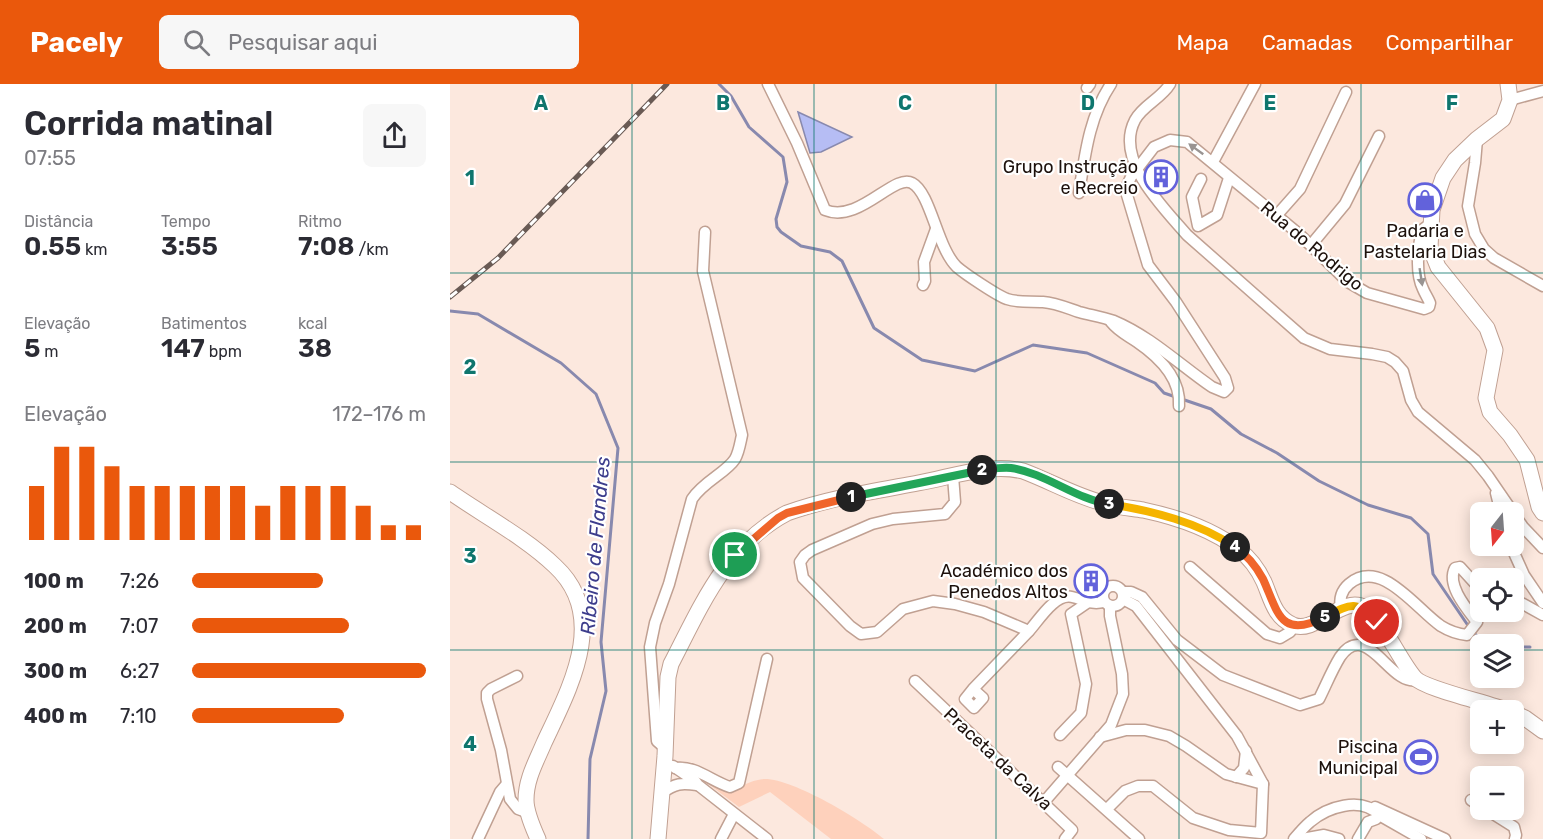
<!DOCTYPE html>
<html lang="pt">
<meta charset="utf-8">
<style>
:root{--surface:#fff;--page:#f7f7f7;--text:#2b2b33;--muted:#7c7c81;--accent:#ea580c}
body{margin:0;font-family:Rubik,sans-serif;background:var(--page);color:var(--text);height:100vh;display:flex;flex-direction:column;font-size:22px;white-space:nowrap}
*{box-sizing:border-box;margin:0}
p{font-size:20px;color:var(--muted)}
.icon{flex:none;width:33px;height:33px;fill:none;stroke:currentColor;stroke-width:2;stroke-linecap:round;stroke-linejoin:round}
.map{position:relative;flex:1;overflow:hidden}
.panel{display:flex;flex-direction:column;background:var(--surface);width:450px}
.panel>*{flex:none}
.needle{width:39px;rotate:197deg}
.fabs{position:absolute;left:1020px;top:418px;display:grid;gap:12px}
.fabs a{display:grid;place-items:center;width:54px;height:54px;border-radius:9px;background:var(--surface);box-shadow:0 3px 15px #0003;font-size:30px}
.pin{position:absolute;display:grid;place-items:center;width:51px;height:51px;color:#fff;margin:-26px;border:3px solid #fff;border-radius:50%;box-shadow:0 2px 6px #0007}
.km{position:absolute;width:30px;height:30px;margin:-15px;border-radius:50%;background:#222;color:#fff;font-size:16px;line-height:30px;text-align:center}
.round{display:grid;place-items:center;flex:none;width:63px;height:63px;border-radius:9px;background:var(--page)}
.head{display:flex;align-items:center;justify-content:space-between;height:102px;padding:0 24px}
h1{font-size:33px;font-weight:600;line-height:45px}
.stats{display:grid;grid-template-columns:repeat(3,1fr);gap:9px;height:102px;padding:6px 24px}
.stats div{display:grid;align-content:center}
.stats b{font-size:26px;font-weight:600}
.stats small{font-size:16px;font-weight:400}
.stats p{font-size:16px}
.chart{height:168px;padding:12px 24px}
.chart p{display:flex;justify-content:space-between}
.chart svg{width:100%;height:108px;margin-top:6px;stroke:var(--accent);stroke-width:6}
ul{padding:0 24px;list-style:none;font-size:20px}
li{display:grid;grid-template-columns:96px 72px 1fr;align-items:center;height:45px}
li i{height:15px;border-radius:8px;background:var(--accent)}
header{display:flex;align-items:center;gap:36px;box-sizing:border-box;height:84px;padding:0 30px;background:var(--accent);color:#fff}
header strong{font-size:28px}
nav{display:flex;gap:33px;margin-inline-start:auto;font-size:21px}
.search{width:420px;height:54px;background:var(--page);display:flex;align-items:center;gap:15px;box-sizing:border-box;padding:0 21px;border-radius:9px;color:var(--muted);font-size:22px}
main{display:flex;flex:1;min-height:0}
.map>svg:first-child{display:block}
.green{fill:#fed1bc}
.water{fill:#b6bdf4;stroke:#8889ae;stroke-width:1.5}
.lines{fill:none;stroke-linecap:round;stroke-linejoin:round}
.stream{stroke:#8889ae;stroke-width:3}
.minor-casing{stroke:#c0a092;stroke-width:13}
.secondary-casing{stroke:#c0a092;stroke-width:17}
.minor{stroke:#fff;stroke-width:10}
.secondary{stroke:#fff;stroke-width:15}
.rail-casing{stroke:#695a54;stroke-width:5}
.rail{stroke:#fff;stroke-width:3;stroke-dasharray:9;stroke-linecap:butt}
.oneway{fill:#999492}
.split-1-casing{stroke:#fff;stroke-width:12}
.split-2-casing{stroke:#fff;stroke-width:12}
.split-3-casing{stroke:#fff;stroke-width:12}
.split-4-casing{stroke:#fff;stroke-width:12}
.split-5-casing{stroke:#fff;stroke-width:12}
.split-6-casing{stroke:#fff;stroke-width:12}
.split-1{stroke:#f0652b;stroke-width:8}
.split-2{stroke:#22a559;stroke-width:8}
.split-3{stroke:#22a559;stroke-width:8}
.split-4{stroke:#f5b400;stroke-width:8}
.split-5{stroke:#f0652b;stroke-width:8}
.split-6{stroke:#f5b400;stroke-width:8}
.grid{fill:none;stroke:#0f766e;stroke-width:1.5;stroke-opacity:0.55}
.labels{text-anchor:middle;dominant-baseline:central;stroke-width:4.5;stroke-linejoin:round;paint-order:stroke}
.poi-label{font-size:18px;fill:#1d110c;stroke:#fff;text-anchor:end}
.street-label{font-size:18px;fill:#1d110c;stroke:#fff}
.water-label{font-size:20px;font-style:italic;fill:#3d3d8c;stroke:#fff}
.grid-label{font-size:20px;text-anchor:middle;font-weight:bold;fill:#0f766e;stroke:#fff;stroke-width:4.5;stroke-linejoin:round;paint-order:stroke}
</style>
<header>
<strong>Pacely</strong>
<div class="search"><svg class="icon" aria-label="search" viewBox="0 0 24 24"><circle cx="10" cy="10" r="6"/><path d="M15 15l6 6"/></svg>Pesquisar aqui</div>
<nav><a>Mapa</a><a>Camadas</a><a>Compartilhar</a></nav>
</header>
<main>
<section class="panel">
<div class="head"><div><h1>Corrida matinal</h1><p>07:55</p></div><a class="round"><svg class="icon" aria-label="share" viewBox="0 0 24 24"><path d="M12 15V3M7 8l5-5 5 5M5 13v7h14v-7"/></svg></a></div>
<div class="stats">
<div><p>Distância</p><b>0.55<small> km</small></b></div>
<div><p>Tempo</p><b>3:55</b></div>
<div><p>Ritmo</p><b>7:08<small> /km</small></b></div>
</div>
<div class="stats">
<div><p>Elevação</p><b>5<small> m</small></b></div>
<div><p>Batimentos</p><b>147<small> bpm</small></b></div>
<div><p>kcal</p><b>38</b></div>
</div>
<div class="chart"><p><span>Elevação</span>172–176 m</p>
<svg viewBox="0 0 160 44" preserveAspectRatio="none"><path d="M5 44V22M15 44V6M25 44V6M35 44V14M45 44V22M55 44V22M65 44V22M75 44V22M85 44V22M95 44V30M105 44V22M115 44V22M125 44V22M135 44V30M145 44V38M155 44V38"/></svg>
</div>
<ul>
<li><b>100 m</b>7:26<i style="width:56%"></i></li>
<li><b>200 m</b>7:07<i style="width:67%"></i></li>
<li><b>300 m</b>6:27<i style="width:100%"></i></li>
<li><b>400 m</b>7:10<i style="width:65%"></i></li>
</ul>
</section>
<div class="map">
<svg width="1093" height="755" viewBox="0 0 1093 755">
<rect width="100%" height="100%" fill="#fce8de"/>
<!-- green -->
<path class="green" d="M245,690L288,705C296,699 304,696 314,695C342,694 412,736 434,755H381L320,708L289,723Z"/>
<!-- water -->
<polygon class="water" points="348,28 402,53 371,68 360,69"/>
<g class="lines">
<!-- stream -->
<g class="stream">
<polyline points="269,0 281,12 299,43 333,73 337,98 326,135 327,143 331,148 351,162 380,168 392,177 424,244 472,276 525,287 583,261 637,269 705,299 714,309 761,325 791,350 827,369 869,397 918,421 961,434 978,450 983,490 1019,543"/>
<polyline points="0,227 28,230 111,279 146,310 168,364 151,558 156,607 140,675 138,755"/>
<polyline points="1023,548 1031,556 1044,561"/>
<polyline points="1064,563 1080,563"/>
</g>
<defs>
<g id="minor">
<path d="M318,0L347,59L375,126C409,140 444,89 462,99C481,109 487,164 507,183C515,190 548,212 557,215C568,219 582,217 593,218C606,219 617,224 629,228C640,231 652,233 664,237C700,252 730,281 762,303L774,308L778,304L775,294L726,218L698,181L677,111L676,104L681,93L704,63L720,56L737,58L849,150L898,198L917,209L974,225L979,223L980,219C978,214 975,210 973,205C965,189 968,163 972,146L980,140"/>
<path d="M720,0C711,15 693,21 685,36C664,76 713,123 737,151L854,254L880,265L922,270L937,273L945,278L953,287L961,316L968,328L1025,376L1038,392L1073,443L1093,464"/>
<polyline points="637,4 640,0"/>
<polyline points="1060,16 1093,7"/>
<polyline points="1027,55 1025,79 1018,122 1025,150 1034,165 1044,174 1093,202"/>
<polyline points="763,78 805,0"/>
<polyline points="751,95 742,113 748,142 767,131 779,94"/>
<path d="M629,109C635,71 639,33 661,0"/>
<polyline points="827,131 850,105 896,8"/>
<polyline points="861,161 895,120 929,52"/>
<polyline points="473,201 475,197 474,178 486,145"/>
<path d="M661,238C669,248 677,251 687,258C709,273 731,294 729,322"/>
<path d="M503,392L505,418L495,430L443,435L422,440L362,466L355,471L350,478L353,494L400,542L411,550L427,548L453,525L483,517L505,520L534,528L579,547C589,536 605,509 622,513C635,516 641,521 654,518"/>
<polyline points="1046,409 1051,429"/>
<polyline points="1061,462 1074,491 1093,519"/>
<polyline points="740,483 817,550 830,554 840,548 844,542"/>
<circle cx="663" cy="512" r="10"/>
<path d="M673,508H681L692,513L727,556L773,591L850,621L869,615C876,601 882,586 890,573C917,534 940,603 967,596"/>
<polyline points="673,515 686,522 787,652 813,700"/>
<polyline points="1064,515 1093,531"/>
<path d="M891,525C889,515 892,506 899,500C931,473 966,525 991,542C999,547 1008,550 1017,551L1027,538C1017,525 996,501 1005,484L1010,483L1030,505"/>
<polyline points="67,592 41,605 37,609 37,615 51,666 60,715 68,725 79,729"/>
<polyline points="465,597 622,746 615,755"/>
<polyline points="523,605 533,614 524,624 515,615 523,605 579,547"/>
<polyline points="610,651 631,629 636,600 621,530 637,519"/>
<polyline points="650,653 676,646 695,646 719,652 736,662 776,690 813,700 811,749 779,746 743,734 703,702 688,702 675,707 657,725"/>
<path d="M215,664L207,657L200,563L205,539L219,500L242,415C254,397 276,389 285,375C289,368 290,360 292,351L253,187L255,148"/>
<polyline points="223,682 245,697 248,701 317,755"/>
<polyline points="608,683 689,755"/>
<path d="M225,684C245,681 261,697 280,703L289,699L317,575"/>
<polyline points="786,693 794,684 796,667"/>
<path d="M212,709C225,699 232,699 247,701"/>
<polyline points="1021,716 1030,722"/>
<polyline points="594,718 661,641 673,610 672,590 660,532 660,522"/>
<polyline points="925,723 995,755"/>
<polyline points="1037,726 1064,743 1066,751 1065,755"/>
<polyline points="28,755 50,708 56,701"/>
<polyline points="271,755 284,730"/>
<path d="M844,755C849,749 854,743 860,738C877,723 911,712 929,731L971,755"/>
<polyline points="852,755 874,751 889,755"/>
<polyline points="908,755 918,738 926,735 929,731"/>
</g>
<g id="secondary">
<polyline points="1058,0 1060,16 1053,35 1027,55 1005,76 993,94 982,126 980,163 988,183 1037,244 1045,266 1036,314 1040,328 1060,351 1077,376 1089,423 1093,429"/>
<path d="M0,408C33,431 76,454 105,482C160,533 119,605 94,659C86,678 76,695 76,716C76,728 83,744 88,755"/>
<polyline points="1064,629 1075,634 1093,647"/>
<path d="M208,755L215,672L218,593L221,580C251,522 276,461 337,429C379,414 425,407 468,399C502,393 539,379 573,387C600,397 625,412 653,419C666,423 680,424 693,426C726,433 762,445 789,466C800,474 808,485 814,498C821,514 824,533 843,541C865,551 893,510 915,524C932,535 950,577 965,594C975,605 1039,619 1058,627"/>
</g>
</defs>
<!-- minor casing -->
<use href="#minor" class="minor-casing"/>
<!-- secondary casing -->
<use href="#secondary" class="secondary-casing"/>
<!-- minor -->
<use href="#minor" class="minor"/>
<!-- secondary -->
<use href="#secondary" class="secondary"/>
<defs>
<polyline id="rail" points="0,213 48,174 217,0"/>
</defs>
<!-- rail casing -->
<use href="#rail" class="rail-casing"/>
<!-- rail -->
<use href="#rail" class="rail"/>
</g>
<!-- one-way arrows -->
<defs><path id="oneway-solid" d="M-6-.8H1V-3.2L6.5 0L1 3.2V.8H-6Z" transform="scale(1.5)"/></defs>
<g class="oneway">
<use href="#oneway-solid" transform="translate(746 65) rotate(-144)"/>
<use href="#oneway-solid" transform="translate(971 193) rotate(81)"/>
</g>
<g class="lines">
<defs>
<polyline id="split-1" points="285,471 328,434 337,429 401,413"/>
<polyline id="split-2" points="401,413 532,386"/>
<path id="split-3" d="M532,386C541,385 552,383 561,384C596,389 625,415 659,420"/>
<path id="split-4" d="M659,420C703,427 748,438 785,463"/>
<path id="split-5" d="M785,463C797,471 806,482 813,495C828,528 830,556 875,533"/>
<path id="split-6" d="M875,533C900,520 907,515 927,538"/>
</defs>
<!-- split-1 casing -->
<use href="#split-1" class="split-1-casing"/>
<!-- split-2 casing -->
<use href="#split-2" class="split-2-casing"/>
<!-- split-3 casing -->
<use href="#split-3" class="split-3-casing"/>
<!-- split-4 casing -->
<use href="#split-4" class="split-4-casing"/>
<!-- split-5 casing -->
<use href="#split-5" class="split-5-casing"/>
<!-- split-6 casing -->
<use href="#split-6" class="split-6-casing"/>
<!-- split-1 -->
<use href="#split-1" class="split-1"/>
<!-- split-2 -->
<use href="#split-2" class="split-2"/>
<!-- split-3 -->
<use href="#split-3" class="split-3"/>
<!-- split-4 -->
<use href="#split-4" class="split-4"/>
<!-- split-5 -->
<use href="#split-5" class="split-5"/>
<!-- split-6 -->
<use href="#split-6" class="split-6"/>
</g>
<!-- grid -->
<path class="grid" d="M182,0V755M364,0V755M546,0V755M729,0V755M911,0V755M0,189H1093M0,378H1093M0,566H1030M1064,566H1093"/>
<!-- icons -->
<defs>
<symbol id="building-ring" viewBox="-11 -11 22 22"><circle r="9.5" fill="#fff" stroke="#6262db" stroke-width="1.5"/><path d="M-4-6H4V6H1V3H-1V6H-4ZM-2.5-4.3h1.7v1.8h-1.7ZM.8-4.3h1.7v1.8H.8ZM-2.5-1h1.7V.8h-1.7ZM.8-1h1.7V.8H.8Z" fill="#6262db"/></symbol>
<symbol id="shop-ring" viewBox="-11 -11 22 22"><circle r="9.5" fill="#fff" stroke="#6262db" stroke-width="1.5"/><path d="M-5-2.5h2.3a2.7 3.5 0 0 1 5.4 0H5L5.5 6h-11ZM-1.5-2.5h3a1.5 2.3 0 0 0-3 0Z" fill="#6262db"/></symbol>
<symbol id="stadium-ring" viewBox="-11 -11 22 22"><circle r="9.5" fill="#fff" stroke="#6262db" stroke-width="1.5"/><path d="M0-5a6.5 5 0 1 0 0 10a6.5 5 0 1 0 0-10ZM-3.5-1.8h7v3.6h-7Z" fill="#6262db"/></symbol>
</defs>
<g fill-rule="evenodd">
<use href="#building-ring" x="692" y="74" width="38" height="38"/>
<use href="#shop-ring" x="956" y="97" width="38" height="38"/>
<use href="#building-ring" x="622" y="478" width="38" height="38"/>
<use href="#stadium-ring" x="952" y="654" width="38" height="38"/>
</g>
<g class="labels">
<!-- poi labels -->
<g class="poi-label">
<text x="688" y="83">Grupo Instrução<tspan x="688" dy="21">e Recreio</tspan></text>
<text x="975" y="147" text-anchor="middle">Padaria e<tspan x="975" dy="21">Pastelaria Dias</tspan></text>
<text x="618" y="487">Académico dos<tspan x="618" dy="21">Penedos Altos</tspan></text>
<text x="948" y="663">Piscina<tspan x="948" dy="21">Municipal</tspan></text>
</g>
<!-- street labels -->
<g class="street-label">
<text transform="translate(862 162) rotate(40)">Rua do Rodrigo</text>
<text transform="translate(548 675) rotate(43)">Praceta da Calva</text>
</g>
<!-- water labels -->
<g class="water-label">
<text transform="translate(145 462) rotate(-85)">Ribeiro de Flandres</text>
</g>
</g>
<g class="grid-label">
<text x="91" y="26">A</text>
<text x="273" y="26">B</text>
<text x="455" y="26">C</text>
<text x="638" y="26">D</text>
<text x="820" y="26">E</text>
<text x="1002" y="26">F</text>
<text x="20" y="101">1</text>
<text x="20" y="290">2</text>
<text x="20" y="479">3</text>
<text x="20" y="667">4</text>
</g>
</svg>
<div class="fabs">
<a><svg class="needle" viewBox="-14 -14 28 28"><path d="M0-13l5 13h-10z" fill="#e53935"/><path d="M0 13l5-13h-10z" fill="#7c7c81"/></svg></a>
<a><svg class="icon" aria-label="locate" viewBox="0 0 24 24"><circle cx="12" cy="12" r="6"/><path d="M12 2v4M12 18v4M2 12h4M18 12h4"/></svg></a>
<a><svg class="icon" aria-label="layers" viewBox="0 0 24 24"><path d="M12 4l9 5-9 5-9-5zM3 14l9 5 9-5"/></svg></a>
<a>+</a>
<a>−</a>
</div>
<div class="pin" style="left:285px;top:471px;background:#1e9e55"><svg class="icon" aria-label="arrive" viewBox="0 0 24 24"><path d="M6 21V4h12l-3 4 3 4H6"/></svg></div>
<div class="pin" style="left:927px;top:538px;background:#d93025"><svg class="icon" aria-label="check" viewBox="0 0 24 24"><path d="M5 12l5 5 9-10"/></svg></div>
<b class="km" style="left:401px;top:413px">1</b>
<b class="km" style="left:532px;top:386px">2</b>
<b class="km" style="left:659px;top:420px">3</b>
<b class="km" style="left:785px;top:463px">4</b>
<b class="km" style="left:875px;top:533px">5</b>
</div>
</main>
